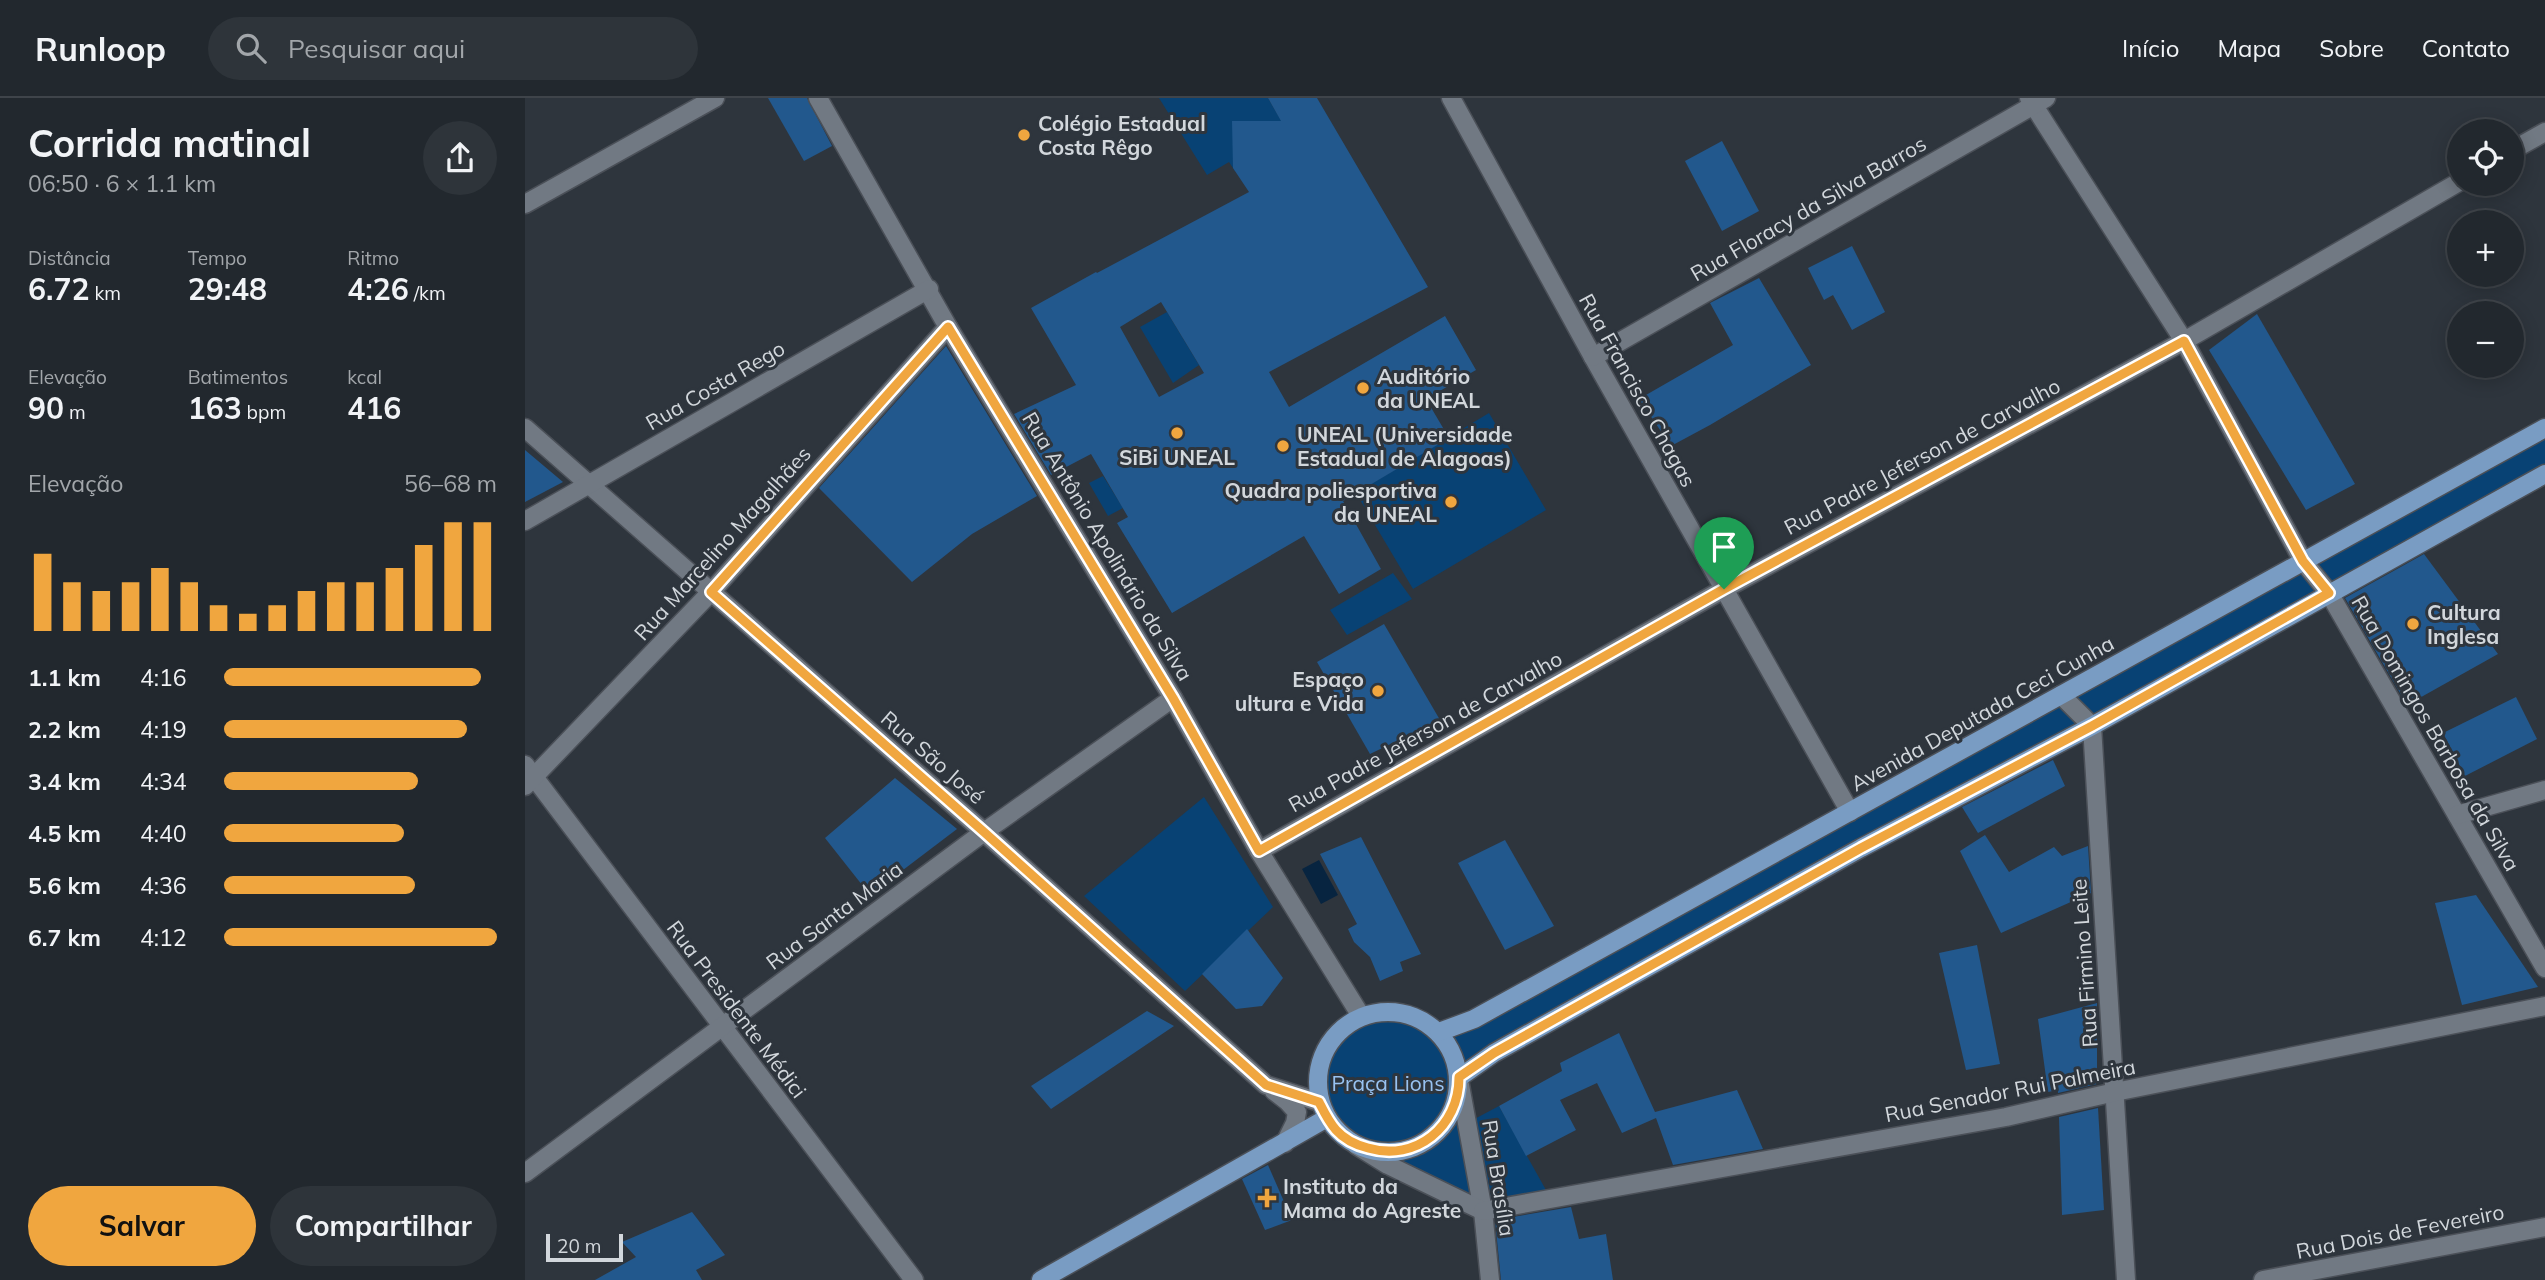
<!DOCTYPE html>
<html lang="pt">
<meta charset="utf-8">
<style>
:root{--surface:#22282e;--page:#2e343a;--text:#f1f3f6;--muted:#a2a6aa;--line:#3f444a;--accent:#f0a63f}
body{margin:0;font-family:Mulish,sans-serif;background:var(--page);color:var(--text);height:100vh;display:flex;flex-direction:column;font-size:26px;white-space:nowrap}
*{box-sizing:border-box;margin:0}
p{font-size:23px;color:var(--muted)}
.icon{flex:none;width:38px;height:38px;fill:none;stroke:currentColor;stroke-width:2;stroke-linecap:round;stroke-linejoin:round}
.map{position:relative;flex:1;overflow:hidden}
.sheet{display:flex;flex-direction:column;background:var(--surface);width:525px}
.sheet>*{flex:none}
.tools{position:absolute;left:1922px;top:21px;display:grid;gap:14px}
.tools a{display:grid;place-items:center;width:77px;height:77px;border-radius:50%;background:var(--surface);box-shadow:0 4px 18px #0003,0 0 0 2px var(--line);font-size:35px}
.scale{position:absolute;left:21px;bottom:18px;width:77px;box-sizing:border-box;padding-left:7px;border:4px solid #d2d7dc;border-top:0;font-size:19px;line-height:24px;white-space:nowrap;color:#d2d7dc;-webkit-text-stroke:5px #2e353d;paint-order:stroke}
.pin{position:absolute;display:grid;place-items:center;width:60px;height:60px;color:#fff;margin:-72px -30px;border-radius:50% 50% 50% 0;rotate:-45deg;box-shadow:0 0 7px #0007}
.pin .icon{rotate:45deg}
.round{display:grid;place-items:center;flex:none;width:74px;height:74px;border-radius:37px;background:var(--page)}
.head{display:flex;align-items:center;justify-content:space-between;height:119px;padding:0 28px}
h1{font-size:38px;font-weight:700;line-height:52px}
.figures{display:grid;grid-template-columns:repeat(3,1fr);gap:10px;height:119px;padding:7px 28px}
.figures div{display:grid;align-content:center}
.figures b{font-size:30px;font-weight:700}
.figures small{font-size:19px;font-weight:400}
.figures p{font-size:19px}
.chart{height:196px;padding:14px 28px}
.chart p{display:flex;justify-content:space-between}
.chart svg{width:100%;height:126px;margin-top:7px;stroke:var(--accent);stroke-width:6}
.button{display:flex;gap:14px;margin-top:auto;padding:14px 28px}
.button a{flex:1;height:80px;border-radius:42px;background:var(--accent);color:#111;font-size:28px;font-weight:700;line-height:80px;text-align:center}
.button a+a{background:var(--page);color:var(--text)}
ul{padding:0 28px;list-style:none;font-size:23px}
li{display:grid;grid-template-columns:112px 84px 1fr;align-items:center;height:52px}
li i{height:18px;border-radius:9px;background:var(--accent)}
header{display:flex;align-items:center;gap:42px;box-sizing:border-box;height:98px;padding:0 35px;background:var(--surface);border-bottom:2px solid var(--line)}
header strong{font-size:33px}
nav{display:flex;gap:38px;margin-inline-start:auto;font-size:24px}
.search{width:490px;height:63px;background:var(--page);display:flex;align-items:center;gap:18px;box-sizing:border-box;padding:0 24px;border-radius:38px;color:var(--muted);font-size:26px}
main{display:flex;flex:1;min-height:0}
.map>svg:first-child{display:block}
.green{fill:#084274}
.water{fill:#072440}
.building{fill:#22588d;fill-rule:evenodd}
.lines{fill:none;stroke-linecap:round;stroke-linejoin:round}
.minor-casing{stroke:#4b5058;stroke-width:21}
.major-casing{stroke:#4b5058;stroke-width:21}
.minor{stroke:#717983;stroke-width:18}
.major{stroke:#799cc3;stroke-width:18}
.route-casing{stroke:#fff;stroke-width:14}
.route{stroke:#f0a63f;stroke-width:9}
.poi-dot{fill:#f0a63f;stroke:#2e353d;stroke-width:2.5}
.labels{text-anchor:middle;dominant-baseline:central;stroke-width:6;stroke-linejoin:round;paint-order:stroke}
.poi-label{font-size:21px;font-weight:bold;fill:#d2d7dc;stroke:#2e353d;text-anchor:start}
.street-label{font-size:21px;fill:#d2d7dc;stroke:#2e353d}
.park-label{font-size:21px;fill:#98c2f1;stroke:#2e353d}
</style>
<header>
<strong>Runloop</strong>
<div class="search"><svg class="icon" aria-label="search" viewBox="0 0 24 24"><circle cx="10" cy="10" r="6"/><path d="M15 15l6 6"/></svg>Pesquisar aqui</div>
<nav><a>Início</a><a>Mapa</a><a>Sobre</a><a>Contato</a></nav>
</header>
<main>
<section class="sheet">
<div class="head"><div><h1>Corrida matinal</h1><p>06:50 · 6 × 1.1 km</p></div><a class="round"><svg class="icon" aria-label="share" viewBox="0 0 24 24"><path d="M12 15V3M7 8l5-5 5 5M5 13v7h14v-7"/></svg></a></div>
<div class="figures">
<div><p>Distância</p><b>6.72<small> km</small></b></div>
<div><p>Tempo</p><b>29:48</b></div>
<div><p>Ritmo</p><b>4:26<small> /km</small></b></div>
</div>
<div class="figures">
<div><p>Elevação</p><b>90<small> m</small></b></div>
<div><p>Batimentos</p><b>163<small> bpm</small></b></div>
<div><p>kcal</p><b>416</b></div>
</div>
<div class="chart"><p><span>Elevação</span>56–68 m</p>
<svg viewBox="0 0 160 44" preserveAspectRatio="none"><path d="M5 44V17M15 44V27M25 44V30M35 44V27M45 44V22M55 44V27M65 44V35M75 44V38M85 44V35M95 44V30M105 44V27M115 44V27M125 44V22M135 44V14M145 44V6M155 44V6"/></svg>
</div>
<ul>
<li><b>1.1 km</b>4:16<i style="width:94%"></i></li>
<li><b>2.2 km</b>4:19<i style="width:89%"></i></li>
<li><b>3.4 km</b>4:34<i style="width:71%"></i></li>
<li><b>4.5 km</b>4:40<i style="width:66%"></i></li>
<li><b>5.6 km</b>4:36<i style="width:70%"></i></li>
<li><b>6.7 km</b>4:12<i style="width:100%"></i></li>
</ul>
<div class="button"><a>Salvar</a><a>Compartilhar</a></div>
</section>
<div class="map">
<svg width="2020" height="1182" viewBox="0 0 2020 1182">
<rect width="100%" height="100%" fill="#2e353d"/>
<!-- green -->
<g class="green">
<polygon points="634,0 743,0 767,41 710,73 704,64 682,77"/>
<polygon points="642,214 674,267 648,285 615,229"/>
<polygon points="964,315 1021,412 888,491 831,395"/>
<polygon points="2020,330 2020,376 935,979 942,1025 974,1008 1026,1101 958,1113 831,1047 812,1034 802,1020 794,1004 795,963 804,944 836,918 863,913 891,918 914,934"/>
<polygon points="578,378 598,410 583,418 564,385"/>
<polygon points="868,475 887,501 822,537 805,512"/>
<polygon points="679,699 748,809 660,893 559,798"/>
</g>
<!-- water -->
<polygon class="water" points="794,762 813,797 796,806 777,771"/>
<!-- building -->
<g class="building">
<polygon points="243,0 282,0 307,48 279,63"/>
<path d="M743,0H792L903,189L744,274L764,309L920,218L951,272L901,301L924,340L818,403L856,471L814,496L779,438L647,515L592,425L603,419L566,356L526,377L489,316L551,287L506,210L571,174L572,175L724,94L708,70L707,23H756ZM636,204L679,275L634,299L595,229Z"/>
<polygon points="1197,43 1234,113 1197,133 1160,63"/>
<polygon points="1327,148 1360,214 1327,232 1308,197 1299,202 1283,170"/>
<polygon points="1234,180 1286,267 1185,327 1146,348 1114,301 1208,247 1185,205"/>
<polygon points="1732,216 1830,386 1781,412 1684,252"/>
<polygon points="421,248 512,398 447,436 387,484 294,390"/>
<polygon points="0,352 38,384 0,404"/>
<polygon points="1899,456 1973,556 1882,607 1820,500"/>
<polygon points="859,526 915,622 845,656 792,564"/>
<polygon points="1991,599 2012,641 1940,678 1918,635"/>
<polygon points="1528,662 1540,688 1453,735 1437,709"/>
<polygon points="370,680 432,731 345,797 300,740"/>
<polygon points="1460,737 1484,774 1529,749 1537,758 1563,748 1566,795 1476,835 1435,753"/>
<polygon points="836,739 896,856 875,864 878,873 855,883 845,859 829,844 823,831 832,826 795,756"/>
<polygon points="980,742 1029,828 980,852 933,765"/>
<polygon points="1951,797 2013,889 1937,907 1910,805"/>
<polygon points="722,831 758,880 737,908 711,911 677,876"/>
<polygon points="1452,847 1475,966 1441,972 1414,855"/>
<polygon points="1572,905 1572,986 1533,995 1533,992 1523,994 1513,921"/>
<polygon points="622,913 649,928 526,1011 506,988"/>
<polygon points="1094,935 1130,1014 1212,992 1238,1051 1148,1067 1131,1020 1097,1035 1072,985 1035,1002 1051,1032 1001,1058 974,1008 1037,973 1035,965"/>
<polygon points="1573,1010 1579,1112 1537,1117 1534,1019"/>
<polygon points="743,1067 767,1122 740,1132 717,1081"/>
<polygon points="1046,1109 1054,1141 1081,1136 1088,1182 976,1182 970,1122"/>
<polygon points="167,1114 200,1157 171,1172 177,1182 70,1182 111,1159 97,1144"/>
</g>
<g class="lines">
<defs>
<g id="minor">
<polyline points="293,0 423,229 648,600 734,753 836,918"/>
<polyline points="926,0 1068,259 1325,714"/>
<polyline points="1504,0 1659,243 1778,463 1804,495 2020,870"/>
<polyline points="1986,53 2020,34"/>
<polyline points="0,106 190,0"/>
<polyline points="1068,259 1521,0"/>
<polyline points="0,330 459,734 741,987 794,1004"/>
<polyline points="0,423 404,191"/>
<polyline points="1536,597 1567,628 1601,1182"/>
<polyline points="0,667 389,1182"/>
<polyline points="0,688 186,494 423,229"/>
<polyline points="1932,717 2020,692"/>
<polyline points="734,753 1199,491 1659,243 1934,84"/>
<polyline points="935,987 958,1113 965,1182"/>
<polyline points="749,993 762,1003 772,1014 770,1025 760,1045"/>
<polyline points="831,1047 863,1067 958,1113"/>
<polyline points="0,1075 459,734 648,600"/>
<polyline points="958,1113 1481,1019 1590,994 2020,908"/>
<polyline points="1738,1182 2020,1129"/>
</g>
<g id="major">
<circle cx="863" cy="984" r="70"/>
<polyline points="914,934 949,921 2020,330"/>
<polyline points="935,979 969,955 1336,750 1567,628 2020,376"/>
<polyline points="516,1182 802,1020"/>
</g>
</defs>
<!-- minor casing -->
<use href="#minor" class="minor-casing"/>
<!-- major casing -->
<use href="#major" class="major-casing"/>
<!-- minor -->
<use href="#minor" class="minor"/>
<!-- major -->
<use href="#major" class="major"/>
</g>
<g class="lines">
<defs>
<path id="route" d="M423,229L648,600L734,753L1199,491L1659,243L1778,463L1804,495L1567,628L1336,750L969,955L934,979C934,1029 891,1064 843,1050C831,1047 819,1041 811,1032C803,1023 799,1014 794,1004L741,987L459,734L186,494Z"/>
</defs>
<!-- route casing -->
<use href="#route" class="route-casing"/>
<!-- route -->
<use href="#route" class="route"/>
</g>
<!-- markers -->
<g class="poi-dot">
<circle cx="499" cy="37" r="7"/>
<circle cx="838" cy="290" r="7"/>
<circle cx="652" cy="335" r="7"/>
<circle cx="758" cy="348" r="7"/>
<circle cx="926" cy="404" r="7"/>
<circle cx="1888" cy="526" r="7"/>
<circle cx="853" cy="593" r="7"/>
<path d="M738.5 1089.5h7v7h7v7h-7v7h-7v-7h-7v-7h7z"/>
</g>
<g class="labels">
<!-- poi labels -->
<g class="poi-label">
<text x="513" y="25">Colégio Estadual<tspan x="513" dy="24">Costa Rêgo</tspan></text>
<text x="852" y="278">Auditório<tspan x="852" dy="24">da UNEAL</tspan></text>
<text x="772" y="336">UNEAL (Universidade<tspan x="772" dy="24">Estadual de Alagoas)</tspan></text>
<text x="652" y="359" text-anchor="middle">SiBi UNEAL</text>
<text x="912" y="392" text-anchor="end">Quadra poliesportiva<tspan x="912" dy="24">da UNEAL</tspan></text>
<text x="1902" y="514">Cultura<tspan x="1902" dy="24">Inglesa</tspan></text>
<text x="839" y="581" text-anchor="end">Espaço<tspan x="839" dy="24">ultura e Vida</tspan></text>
<text x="758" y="1088">Instituto da<tspan x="758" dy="24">Mama do Agreste</tspan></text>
</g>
<!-- street labels -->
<g class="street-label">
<text transform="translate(1283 110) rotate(-30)">Rua Floracy da Silva Barros</text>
<text transform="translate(190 287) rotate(-30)">Rua Costa Rego</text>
<text transform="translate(1113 292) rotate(61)">Rua Francisco Chagas</text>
<text transform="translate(1397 358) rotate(-28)">Rua Padre Jeferson de Carvalho</text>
<text transform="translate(197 445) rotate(-48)">Rua Marcelino Magalhães</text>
<text transform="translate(583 448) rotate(59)">Rua Antônio Apolinário da Silva</text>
<text transform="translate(1457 615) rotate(-29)">Avenida Deputada Ceci Cunha</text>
<text transform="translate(900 633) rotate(-29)">Rua Padre Jeferson de Carvalho</text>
<text transform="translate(1911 635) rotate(60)">Rua Domingos Barbosa da Silva</text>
<text transform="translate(408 659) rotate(41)">Rua São José</text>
<text transform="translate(309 817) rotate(-37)">Rua Santa Maria</text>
<text transform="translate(1559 865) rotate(-94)">Rua Firmino Leite</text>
<text transform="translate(212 911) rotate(53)">Rua Presidente Médici</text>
<text transform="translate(1485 992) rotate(-11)">Rua Senador Rui Palmeira</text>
<text transform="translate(974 1080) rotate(81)">Rua Brasília</text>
<text transform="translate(1875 1133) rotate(-11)">Rua Dois de Fevereiro</text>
</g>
<!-- park labels -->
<g class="park-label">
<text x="863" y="985">Praça Lions</text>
</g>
</g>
</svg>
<div class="tools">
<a><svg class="icon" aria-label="locate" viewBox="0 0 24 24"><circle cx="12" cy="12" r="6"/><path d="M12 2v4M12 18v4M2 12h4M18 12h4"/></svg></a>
<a>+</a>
<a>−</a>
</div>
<div class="scale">20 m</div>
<div class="pin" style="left:1199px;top:491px;background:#1e9e55"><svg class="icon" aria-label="arrive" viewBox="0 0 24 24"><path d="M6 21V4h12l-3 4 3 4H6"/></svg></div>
</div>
</main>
